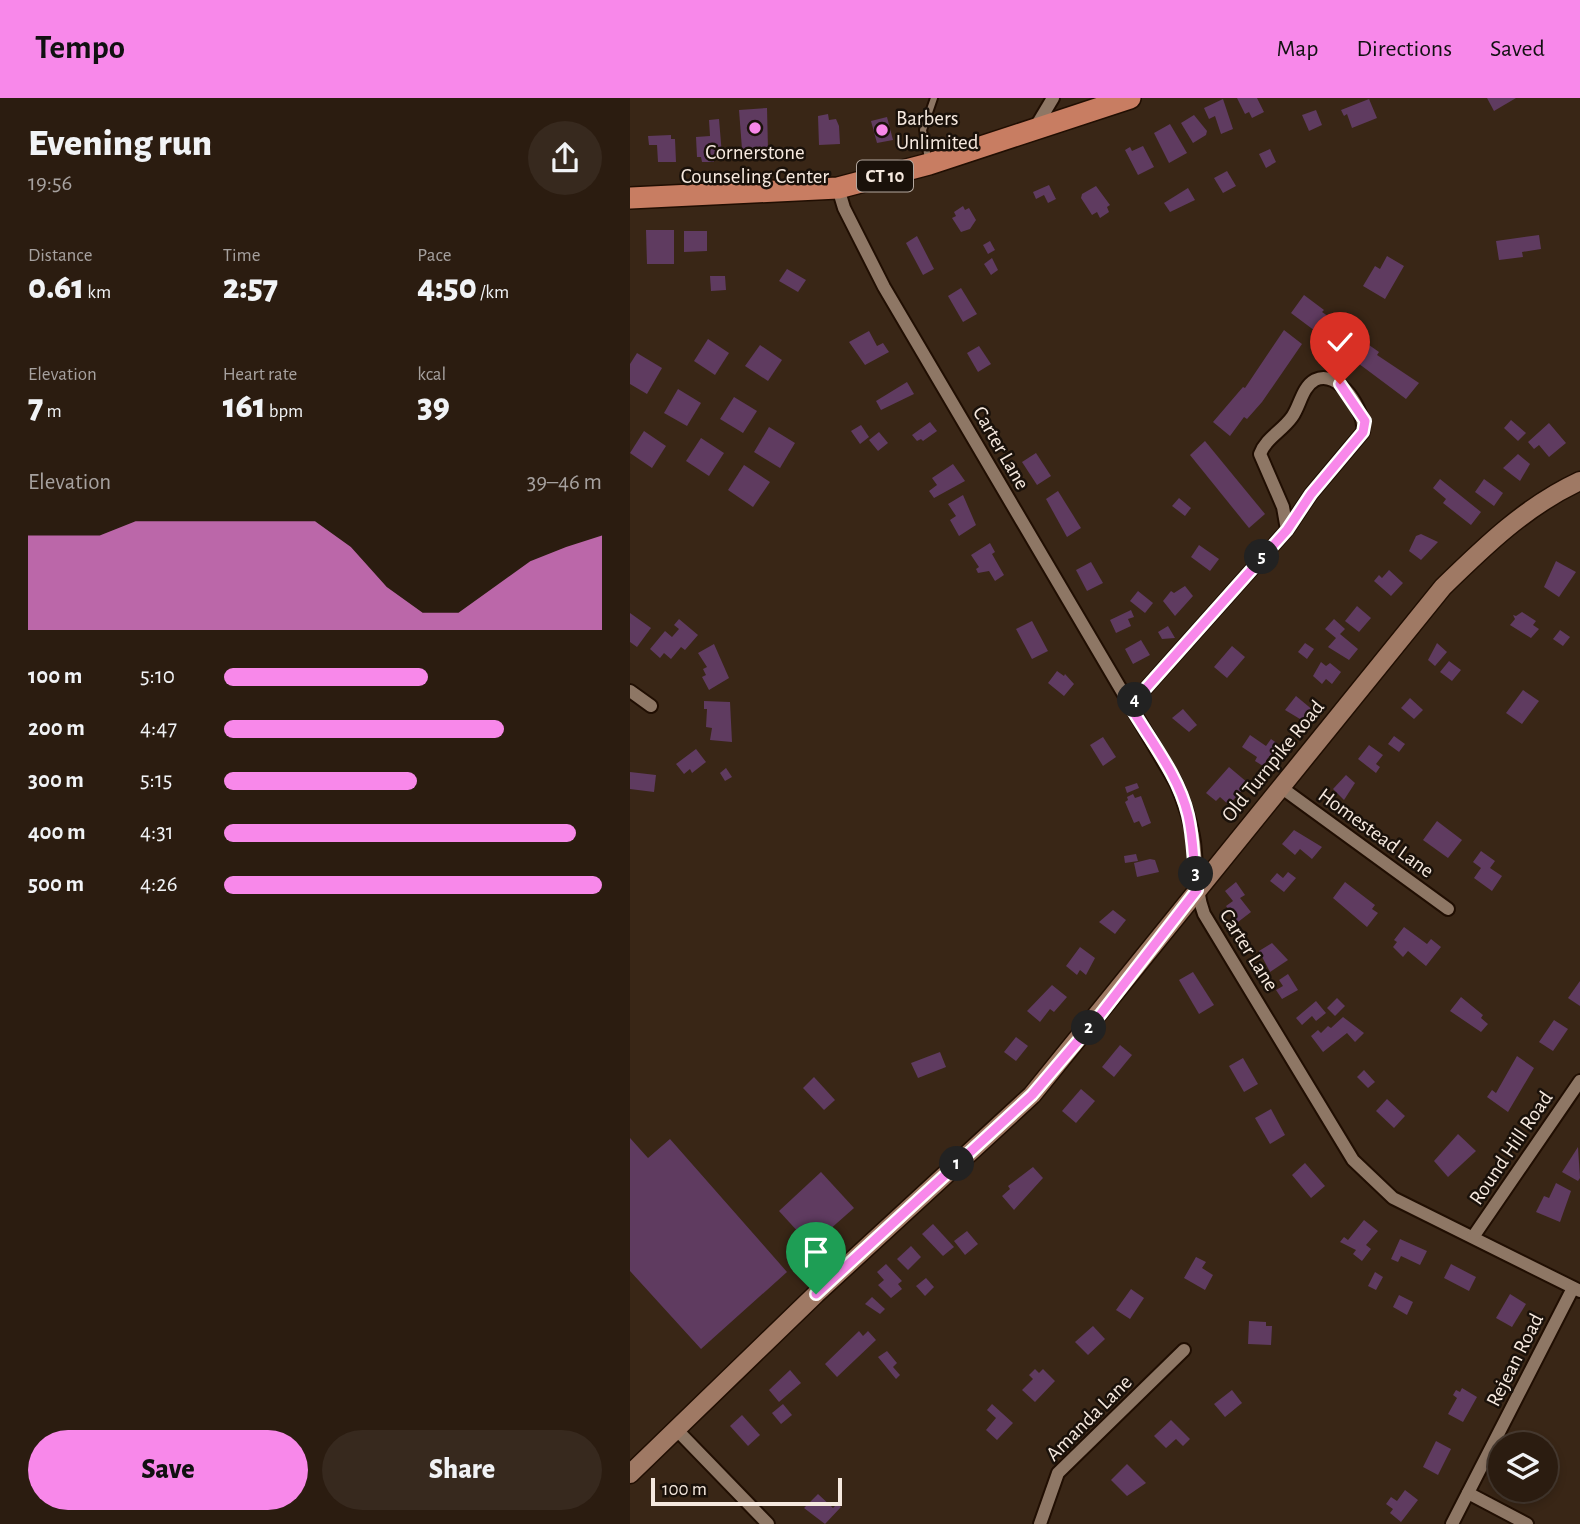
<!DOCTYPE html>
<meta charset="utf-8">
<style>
:root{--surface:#2b1c10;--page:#37291e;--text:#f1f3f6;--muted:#a6a19f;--line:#473a30;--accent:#f888ea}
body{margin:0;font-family:"Alegreya Sans",sans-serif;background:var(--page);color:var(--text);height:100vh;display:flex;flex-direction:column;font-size:26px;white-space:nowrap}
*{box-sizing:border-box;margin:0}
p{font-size:23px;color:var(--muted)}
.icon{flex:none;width:38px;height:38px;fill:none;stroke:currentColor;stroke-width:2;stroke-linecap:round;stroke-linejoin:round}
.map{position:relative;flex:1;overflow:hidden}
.drawer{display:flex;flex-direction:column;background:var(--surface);width:630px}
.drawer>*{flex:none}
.fabs{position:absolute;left:858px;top:1334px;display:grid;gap:14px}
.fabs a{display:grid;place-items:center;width:70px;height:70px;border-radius:50%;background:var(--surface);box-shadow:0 4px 10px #0003,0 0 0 2px var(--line);font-size:35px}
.scale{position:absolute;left:21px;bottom:18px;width:191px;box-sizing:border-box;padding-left:7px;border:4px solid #f6e9df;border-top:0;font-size:19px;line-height:24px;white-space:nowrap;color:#f6e9df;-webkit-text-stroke:5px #1a110a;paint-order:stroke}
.pin{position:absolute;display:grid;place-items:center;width:60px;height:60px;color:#fff;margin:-72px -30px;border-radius:50% 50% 50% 0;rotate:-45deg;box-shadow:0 0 7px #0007}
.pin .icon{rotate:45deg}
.km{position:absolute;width:35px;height:35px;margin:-18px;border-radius:50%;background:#222;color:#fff;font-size:19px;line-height:35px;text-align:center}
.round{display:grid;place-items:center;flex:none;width:74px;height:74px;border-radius:37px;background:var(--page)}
.overview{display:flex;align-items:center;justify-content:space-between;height:119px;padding:0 28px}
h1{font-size:38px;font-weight:800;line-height:52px}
.metrics{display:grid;grid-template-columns:repeat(3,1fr);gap:10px;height:119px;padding:7px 28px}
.metrics div{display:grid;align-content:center}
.metrics b{font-size:35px;font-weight:800}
.metrics small{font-size:19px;font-weight:400}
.metrics p{font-size:19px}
.chart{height:196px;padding:14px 28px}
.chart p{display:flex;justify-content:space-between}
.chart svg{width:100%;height:126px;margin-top:7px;fill:var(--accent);opacity:.7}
.cta{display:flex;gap:14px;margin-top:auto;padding:14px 28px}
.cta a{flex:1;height:80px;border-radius:42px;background:var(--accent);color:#111;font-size:28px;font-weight:800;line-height:80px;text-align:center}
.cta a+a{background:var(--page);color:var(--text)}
ul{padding:0 28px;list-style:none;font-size:23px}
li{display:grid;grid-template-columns:112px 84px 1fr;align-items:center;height:52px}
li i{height:18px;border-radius:9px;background:var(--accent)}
header{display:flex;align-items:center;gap:42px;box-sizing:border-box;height:98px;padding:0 35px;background:var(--accent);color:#111}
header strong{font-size:33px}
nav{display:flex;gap:38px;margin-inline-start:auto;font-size:24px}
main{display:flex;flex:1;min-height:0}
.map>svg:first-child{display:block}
.building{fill:#5f3b60}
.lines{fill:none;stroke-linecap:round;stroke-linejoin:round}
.lane-casing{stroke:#200e02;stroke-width:10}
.street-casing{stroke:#200e02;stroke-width:16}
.secondary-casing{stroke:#200e02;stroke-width:21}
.highway-casing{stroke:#200e02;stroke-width:24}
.lane{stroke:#8e7765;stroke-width:6}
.street{stroke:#8e7765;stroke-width:12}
.secondary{stroke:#9f7964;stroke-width:18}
.highway{stroke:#c87d62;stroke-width:21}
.route-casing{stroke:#fff;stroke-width:14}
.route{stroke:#f888ea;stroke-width:9}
.poi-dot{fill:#f888ea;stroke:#1a110a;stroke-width:2.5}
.labels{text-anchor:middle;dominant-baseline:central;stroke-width:5;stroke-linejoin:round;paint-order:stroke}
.shield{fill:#1a110a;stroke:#b4a89f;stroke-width:2}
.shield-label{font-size:19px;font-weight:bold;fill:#f6e9df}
.poi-label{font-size:21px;fill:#f6e9df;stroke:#1a110a;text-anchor:start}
.street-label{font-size:21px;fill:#f6e9df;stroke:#1a110a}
</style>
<header>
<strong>Tempo</strong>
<nav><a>Map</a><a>Directions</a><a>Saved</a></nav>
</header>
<main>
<section class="drawer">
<div class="overview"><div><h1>Evening run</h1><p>19:56</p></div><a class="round"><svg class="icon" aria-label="share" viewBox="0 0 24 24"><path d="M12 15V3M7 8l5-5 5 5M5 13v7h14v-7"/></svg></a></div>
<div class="metrics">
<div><p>Distance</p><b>0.61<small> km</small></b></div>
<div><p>Time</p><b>2:57</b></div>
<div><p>Pace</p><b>4:50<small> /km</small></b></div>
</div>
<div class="metrics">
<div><p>Elevation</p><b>7<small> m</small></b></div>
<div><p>Heart rate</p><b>161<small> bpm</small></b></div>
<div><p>kcal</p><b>39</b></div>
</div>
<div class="chart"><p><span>Elevation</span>39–46 m</p>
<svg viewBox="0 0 160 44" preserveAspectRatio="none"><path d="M0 44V11L10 11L20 11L30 6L40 6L50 6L60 6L70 6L80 6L90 15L100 29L110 38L120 38L130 29L140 20L150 15L160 11V44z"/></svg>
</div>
<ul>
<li><b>100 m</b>5:10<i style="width:54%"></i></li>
<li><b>200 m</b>4:47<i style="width:74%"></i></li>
<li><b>300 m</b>5:15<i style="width:51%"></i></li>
<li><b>400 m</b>4:31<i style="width:93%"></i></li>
<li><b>500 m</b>4:26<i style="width:100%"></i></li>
</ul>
<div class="cta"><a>Save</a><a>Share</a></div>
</section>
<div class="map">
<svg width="950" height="1426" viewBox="0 0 950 1426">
<rect width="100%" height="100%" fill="#392616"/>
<!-- building -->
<g class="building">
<polygon points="607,0 627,0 634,14 622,20 619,14 615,16"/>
<polygon points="857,0 886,0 864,13"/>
<polygon points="593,1 603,31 591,36 585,18 579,21 574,10"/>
<polygon points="739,1 747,20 722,30 717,16 714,18 711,12"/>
<polygon points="137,10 138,52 112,51 109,12"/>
<polygon points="686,12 692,27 679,33 672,17"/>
<polygon points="198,16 199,22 206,21 209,28 210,46 189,47 188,18"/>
<polygon points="564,17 577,33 576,37 563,45 551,25"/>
<polygon points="257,19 263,42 247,45 241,23"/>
<polygon points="89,21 92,57 83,58 84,64 72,64 71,59 67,59 66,39 80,38 79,22"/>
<polygon points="540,26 557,55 539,65 524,35"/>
<polygon points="41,37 41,41 45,41 46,64 28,64 27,47 19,47 18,38"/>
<polygon points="513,48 524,69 508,77 495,52 500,49 502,53"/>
<polygon points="640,51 646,64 636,70 629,56"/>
<polygon points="597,73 606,88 593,95 584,80"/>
<polygon points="419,87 426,101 418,105 414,97 406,101 403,94"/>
<polygon points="466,88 480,107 477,109 479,114 470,120 467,114 462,117 451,100 452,96"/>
<polygon points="558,90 565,102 540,114 534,105"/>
<polygon points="333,108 335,112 339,110 346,122 340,131 331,134 322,120 326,118 324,114"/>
<polygon points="16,132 44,132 44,166 17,166"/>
<polygon points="54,133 77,133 77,153 54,154"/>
<polygon points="909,137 911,151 892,154 893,159 869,162 866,143"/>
<polygon points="287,138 304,171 293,177 276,145"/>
<polygon points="360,143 365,152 358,156 353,147"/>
<polygon points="757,158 774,168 755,201 733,188 745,168 750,171"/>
<polygon points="362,160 368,172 361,177 354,166"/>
<polygon points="157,171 176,182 168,194 149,183"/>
<polygon points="80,178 95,178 96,192 81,193"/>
<polygon points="331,190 347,216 333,224 318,198"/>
<polygon points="674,197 694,212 692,214 749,254 747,257 789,285 776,301 661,215"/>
<polygon points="654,232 672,246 632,304 617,321 614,319 600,338 583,324 613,289 615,290"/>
<polygon points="239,233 247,248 253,245 259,254 235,267 219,244"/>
<polygon points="78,241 99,255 85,277 64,263"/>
<polygon points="130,247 152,262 138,283 115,268"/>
<polygon points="349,248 361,266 348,274 337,255"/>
<polygon points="7,255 32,270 17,296 0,286 0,266"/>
<polygon points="277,284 284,296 251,312 246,303"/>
<polygon points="48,291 71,305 57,328 34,315"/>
<polygon points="104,299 127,313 113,335 90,321"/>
<polygon points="881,322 896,335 888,343 874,330"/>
<polygon points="300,324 307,333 293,343 291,341 287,343 282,337"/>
<polygon points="919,325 936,345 919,359 909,347 904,351 898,344"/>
<polygon points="231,327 239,339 230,346 221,333"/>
<polygon points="139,329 165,345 150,370 124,354"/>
<polygon points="14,333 36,348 22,370 0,355"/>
<polygon points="249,334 258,345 248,353 239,342"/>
<polygon points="71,340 94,355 79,378 56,363"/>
<polygon points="575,343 635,416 619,430 560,357"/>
<polygon points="406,355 421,378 407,387 392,364"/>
<polygon points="888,356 900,366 890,383 873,370"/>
<polygon points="323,366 335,383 304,400 299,393 307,387 302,380"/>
<polygon points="114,367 140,384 123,409 98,392"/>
<polygon points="810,381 851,414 841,427 813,405 816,401 803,390"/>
<polygon points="854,381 873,395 864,408 845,394"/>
<polygon points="428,393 451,430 437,439 416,401"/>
<polygon points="333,397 346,427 329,438 320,422 326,418 318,406"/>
<polygon points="549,400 561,410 555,418 542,408"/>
<polygon points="791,436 808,444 791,462 779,453 786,438"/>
<polygon points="360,445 365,454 362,456 374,477 365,483 359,473 348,475 346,471 349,469 341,457"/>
<polygon points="569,447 589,461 580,473 561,459"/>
<polygon points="926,463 946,474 929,499 914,489"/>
<polygon points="461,464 473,485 457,493 446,472"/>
<polygon points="759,472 773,485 761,498 744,483 749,477 752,480"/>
<polygon points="555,488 563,498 545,518 533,503 541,493 544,495"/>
<polygon points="508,493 523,505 515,515 500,503"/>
<polygon points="727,508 741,520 729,534 715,523"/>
<polygon points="501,512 504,519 498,521 501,528 486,535 480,522"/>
<polygon points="892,514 906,523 903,527 909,531 901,540 880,527 885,521 883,517 886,518"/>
<polygon points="0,515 21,530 7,549 0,544"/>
<polygon points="49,521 68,537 55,552 51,549 41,561 34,555 30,560 20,551 35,533 42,539 49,531 44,527"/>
<polygon points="704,521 715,531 710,536 728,551 719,562 698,549 706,540 695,531"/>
<polygon points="402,523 418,553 402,561 386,531"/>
<polygon points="538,528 545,540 532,541 528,534"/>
<polygon points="930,532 940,539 933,548 923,541"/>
<polygon points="511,542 520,557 503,566 495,551"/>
<polygon points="675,545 684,551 677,561 668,554"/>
<polygon points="807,545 817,554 805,568 798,562"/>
<polygon points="84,546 99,580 79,592 72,579 76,577 73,571 77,569 68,555"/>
<polygon points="602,548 615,559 597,580 584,569"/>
<polygon points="819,563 831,572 822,583 810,574"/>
<polygon points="691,564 696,568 700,565 711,574 702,586 696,581 692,586 683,578"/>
<polygon points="427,573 434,578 435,576 444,586 434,598 418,585"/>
<polygon points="893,592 909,603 892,626 876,615"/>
<polygon points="666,598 684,613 675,624 655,612"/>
<polygon points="780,600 793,612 784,621 771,610"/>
<polygon points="74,603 100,604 102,644 80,642 82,630 76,629 77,611 74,611"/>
<polygon points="553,611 567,627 559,634 542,620"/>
<polygon points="620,637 636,648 641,641 648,646 633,668 625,663 627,659 612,649"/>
<polygon points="764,638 775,646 769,654 758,646"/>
<polygon points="473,639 486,659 473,668 460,647"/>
<polygon points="739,647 753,657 746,666 750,669 746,675 728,661"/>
<polygon points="66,651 76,664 62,675 60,671 54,676 46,666"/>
<polygon points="599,669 618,685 599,707 590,699 586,703 576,695"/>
<polygon points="96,670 102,679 95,683 90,675"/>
<polygon points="0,674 26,677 24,694 0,691"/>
<polygon points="716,677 725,685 714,702 703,691"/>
<polygon points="507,685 509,690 497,695 495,689"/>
<polygon points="503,696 505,700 511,698 521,725 512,729 509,723 504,725 495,704 498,702 497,699"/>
<polygon points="807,723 832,742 818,760 793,742"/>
<polygon points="664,732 692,749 682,761 670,751 665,757 652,746"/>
<polygon points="851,753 865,763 860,770 872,778 862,793 844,780 851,770 843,764"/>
<polygon points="506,756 508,763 495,765 494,758"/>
<polygon points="520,761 525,762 529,774 507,779 504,765"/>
<polygon points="658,774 666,780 654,794 640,783 647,775 653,780"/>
<polygon points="606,784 615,797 610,800 621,814 608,824 596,808 603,803 595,793"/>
<polygon points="715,784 745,807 742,811 748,815 737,829 703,800"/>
<polygon points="483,812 496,822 485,836 469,824"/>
<polygon points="774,829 797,846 801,841 811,849 796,868 778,853 773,859 763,849 767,844 764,842"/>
<polygon points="642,845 658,862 640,874 629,853"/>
<polygon points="450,849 465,860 456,877 450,872 447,877 436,868"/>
<polygon points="563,874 584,907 569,916 549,882"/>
<polygon points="658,876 668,892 652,901 646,892 653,888 649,882"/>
<polygon points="950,883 950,908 938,900"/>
<polygon points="422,887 437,899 424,914 420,911 410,924 397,913"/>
<polygon points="831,899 853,917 851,920 858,926 851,934 820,913"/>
<polygon points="707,900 715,908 705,918 697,910"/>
<polygon points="686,903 696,915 686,923 682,918 672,927 666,920"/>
<polygon points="713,919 734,935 725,944 717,935 693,954 681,938 688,932 691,935 698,928 701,930"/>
<polygon points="924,922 938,931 923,953 909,944"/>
<polygon points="386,939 398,948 386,963 374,954"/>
<polygon points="490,947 502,957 484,979 472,969"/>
<polygon points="310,954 316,969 288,980 281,965"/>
<polygon points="887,958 904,970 878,1014 857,999 862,992 866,995"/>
<polygon points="613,960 628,986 614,994 599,968"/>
<polygon points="734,972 745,984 738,990 727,979"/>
<polygon points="184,979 205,1002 194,1012 173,990"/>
<polygon points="451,991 465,1003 446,1025 432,1013"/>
<polygon points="757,1001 775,1018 764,1030 746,1013"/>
<polygon points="641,1011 655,1037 640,1046 625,1020"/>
<polygon points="828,1036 846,1053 818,1079 804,1063"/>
<polygon points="0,1040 18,1060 40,1041 157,1174 71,1251 0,1173"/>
<polygon points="948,1049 950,1080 948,1083 932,1074"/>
<polygon points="675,1065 695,1088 681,1100 662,1077"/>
<polygon points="403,1069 413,1080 384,1112 372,1098 380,1091 378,1088"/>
<polygon points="191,1074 224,1110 181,1148 149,1113"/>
<polygon points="926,1085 941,1093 930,1124 906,1114 914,1098 919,1100"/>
<polygon points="734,1122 748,1133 736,1147 741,1151 732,1163 723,1156 726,1152 710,1144 714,1139 718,1142"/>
<polygon points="303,1126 324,1149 313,1158 292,1136"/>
<polygon points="337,1133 348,1146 335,1157 324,1143"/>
<polygon points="770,1141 797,1153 790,1167 771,1158 768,1164 761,1161"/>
<polygon points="281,1148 291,1159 278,1172 267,1161"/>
<polygon points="566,1159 576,1164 572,1170 583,1177 575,1192 554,1180"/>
<polygon points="256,1166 272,1183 268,1186 272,1191 261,1200 248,1187 254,1182 247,1174"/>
<polygon points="821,1166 846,1179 839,1193 814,1180"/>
<polygon points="745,1174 753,1179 746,1192 738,1188"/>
<polygon points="296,1180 304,1189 295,1198 286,1188"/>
<polygon points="501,1191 514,1200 500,1221 486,1212"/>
<polygon points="880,1196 896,1206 882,1229 866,1220"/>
<polygon points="769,1197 783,1204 777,1217 763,1209"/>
<polygon points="242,1199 255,1211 250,1216 235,1206"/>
<polygon points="619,1223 636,1224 636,1228 642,1228 641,1247 618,1246"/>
<polygon points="463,1228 475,1241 458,1257 445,1244"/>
<polygon points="229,1233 233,1238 238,1233 246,1242 207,1279 195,1266"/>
<polygon points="257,1253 267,1265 263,1269 270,1277 266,1281 248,1259"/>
<polygon points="405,1271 409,1275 413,1271 425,1283 405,1304 392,1292 403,1281 399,1277"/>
<polygon points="160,1272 171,1285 149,1304 139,1292"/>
<polygon points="832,1290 847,1299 833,1324 818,1316 827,1300 823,1297 826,1292 830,1294"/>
<polygon points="602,1292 612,1305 595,1319 584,1306"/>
<polygon points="153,1306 162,1317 151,1326 142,1315"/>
<polygon points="362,1306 383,1325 367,1342 356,1332 366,1320 357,1312"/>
<polygon points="112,1317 130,1337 118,1348 100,1328"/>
<polygon points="541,1322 560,1341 553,1348 546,1341 536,1350 524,1338"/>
<polygon points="806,1343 821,1351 808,1377 793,1369"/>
<polygon points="497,1366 516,1385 497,1398 481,1382"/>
<polygon points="775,1392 788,1402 771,1424 760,1415 763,1411 756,1406 761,1399 767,1403"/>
<polygon points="188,1396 203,1410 207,1406 211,1409 195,1426 174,1410"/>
</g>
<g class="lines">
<defs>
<polyline id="lane" points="298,61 293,32 304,0"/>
<g id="street">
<polyline points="405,30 423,0"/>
<path d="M208,90L214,110L254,189L546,685C554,704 561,723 564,744C567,769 565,792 574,816L723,1062L763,1100L950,1193"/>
<polyline points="0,593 21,608"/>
<path d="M500,608L657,432L681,396L733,334C736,314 709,270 685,282C672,289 670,308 662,319C652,333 636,340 630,356L653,409L657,432"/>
<polyline points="652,690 818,811"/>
<polyline points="843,1139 950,983"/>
<polyline points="46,1331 138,1426"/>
<polyline points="838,1395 897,1426"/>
<polyline points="410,1426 428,1375 554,1252"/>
<polyline points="822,1426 943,1190"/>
</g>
<path id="secondary" d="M0,1376L186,1196L402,997L813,489C855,448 896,408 950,383"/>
<polyline id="highway" points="0,100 208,90 299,66 500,0"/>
</defs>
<!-- lane casing -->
<use href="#lane" class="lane-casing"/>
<!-- street casing -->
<use href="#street" class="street-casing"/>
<!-- secondary casing -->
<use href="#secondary" class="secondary-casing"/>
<!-- highway casing -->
<use href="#highway" class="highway-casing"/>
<!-- lane -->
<use href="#lane" class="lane"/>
<!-- street -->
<use href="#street" class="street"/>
<!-- secondary -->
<use href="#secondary" class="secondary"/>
<!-- highway -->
<use href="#highway" class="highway"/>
</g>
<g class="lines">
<defs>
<path id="route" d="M186,1196L402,997L470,917L567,792C563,767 564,742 558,717C549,678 520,642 500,608L657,432L681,396L733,334L735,323L710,286"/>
</defs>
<!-- route casing -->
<use href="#route" class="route-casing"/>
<!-- route -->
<use href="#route" class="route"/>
</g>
<!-- markers -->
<g class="poi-dot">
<circle cx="125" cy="30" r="7"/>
<circle cx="252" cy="32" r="7"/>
</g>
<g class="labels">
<!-- shield labels -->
<rect class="shield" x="227" y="62.5" width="56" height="31" rx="5"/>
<g class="shield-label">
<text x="255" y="78">CT 10</text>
</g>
<!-- poi labels -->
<g class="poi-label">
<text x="266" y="20">Barbers<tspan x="266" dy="24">Unlimited</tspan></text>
<text x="125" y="54" text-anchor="middle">Cornerstone<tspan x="125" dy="24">Counseling Center</tspan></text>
</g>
<!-- street labels -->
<g class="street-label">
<text transform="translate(371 350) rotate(60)">Carter Lane</text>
<text transform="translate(643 663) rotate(-51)">Old Turnpike Road</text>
<text transform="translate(746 735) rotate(36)">Homestead Lane</text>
<text transform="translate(619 852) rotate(58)">Carter Lane</text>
<text transform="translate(881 1050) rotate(-56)">Round Hill Road</text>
<text transform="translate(885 1262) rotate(-63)">Rejean Road</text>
<text transform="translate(459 1320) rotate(-45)">Amanda Lane</text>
</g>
</g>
</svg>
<div class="fabs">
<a><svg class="icon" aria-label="layers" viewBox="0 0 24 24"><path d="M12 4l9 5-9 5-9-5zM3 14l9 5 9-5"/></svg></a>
</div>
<div class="scale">100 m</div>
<div class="pin" style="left:186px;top:1196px;background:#1e9e55"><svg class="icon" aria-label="arrive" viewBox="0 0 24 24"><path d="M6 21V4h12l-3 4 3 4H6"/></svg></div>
<div class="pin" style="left:710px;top:286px;background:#d93025"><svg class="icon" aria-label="check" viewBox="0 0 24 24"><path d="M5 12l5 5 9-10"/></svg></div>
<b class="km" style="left:327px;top:1066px">1</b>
<b class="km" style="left:459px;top:930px">2</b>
<b class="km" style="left:566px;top:776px">3</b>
<b class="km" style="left:505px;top:602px">4</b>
<b class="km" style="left:632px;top:459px">5</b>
</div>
</main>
